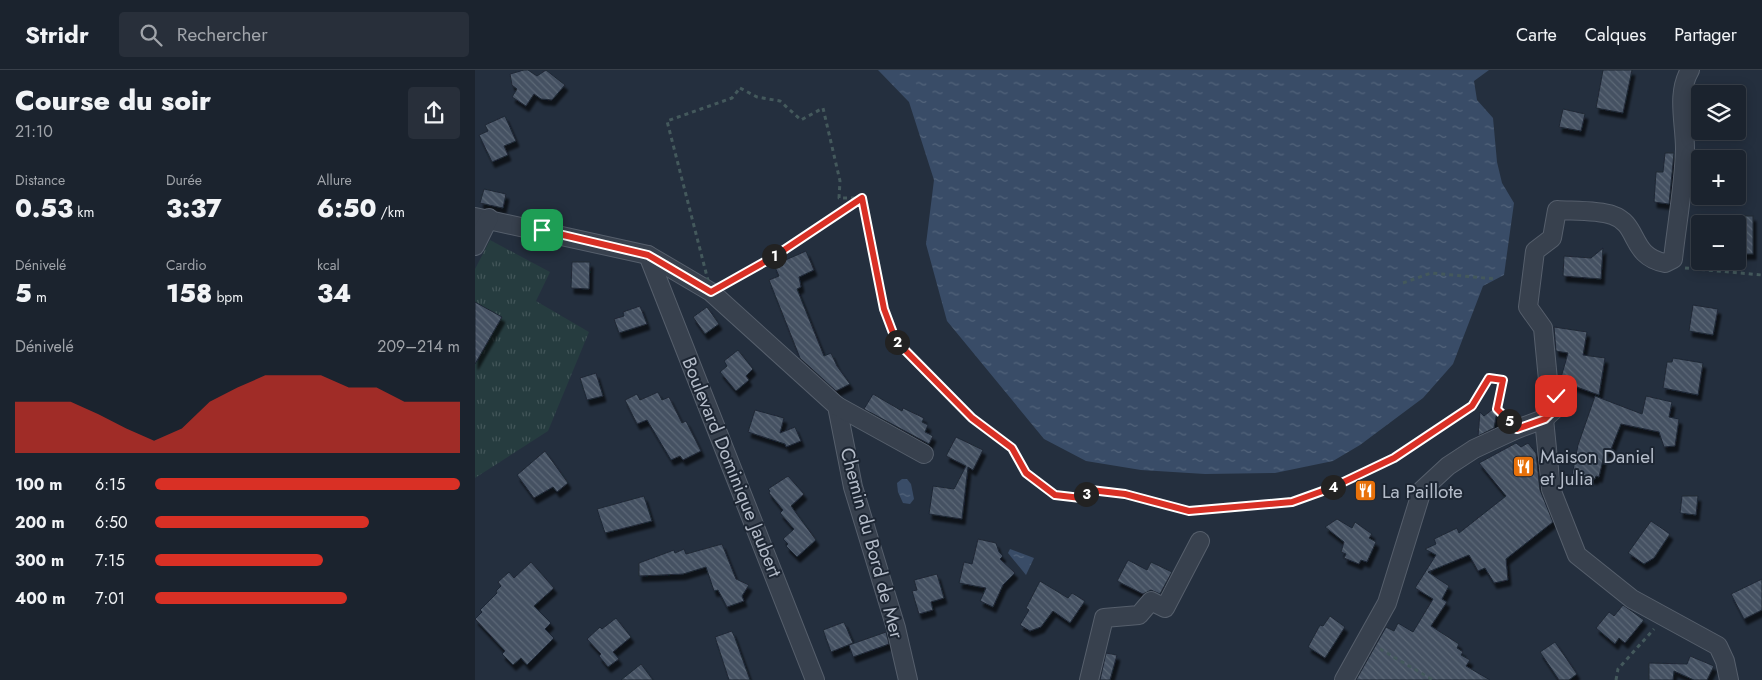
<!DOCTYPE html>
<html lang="fr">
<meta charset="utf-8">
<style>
:root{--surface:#1b232e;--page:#282f3a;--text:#f1f3f6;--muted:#a0a4aa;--line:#39404a;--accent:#d93025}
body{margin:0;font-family:Jost,sans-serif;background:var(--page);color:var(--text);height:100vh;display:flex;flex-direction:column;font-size:19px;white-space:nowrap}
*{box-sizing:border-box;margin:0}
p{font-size:16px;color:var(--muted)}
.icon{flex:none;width:28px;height:28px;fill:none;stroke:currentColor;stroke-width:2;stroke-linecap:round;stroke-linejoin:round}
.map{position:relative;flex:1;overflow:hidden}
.panel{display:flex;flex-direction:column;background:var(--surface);width:475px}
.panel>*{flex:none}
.fabs{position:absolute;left:1216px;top:15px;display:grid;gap:10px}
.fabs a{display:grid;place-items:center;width:55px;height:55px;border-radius:5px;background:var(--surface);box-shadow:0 2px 12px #0003,0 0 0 1px var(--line);font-size:25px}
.pin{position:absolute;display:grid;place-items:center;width:42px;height:42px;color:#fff;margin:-21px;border-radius:10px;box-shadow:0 2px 8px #0006}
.km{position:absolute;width:25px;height:25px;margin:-12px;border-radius:50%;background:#222;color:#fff;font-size:14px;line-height:25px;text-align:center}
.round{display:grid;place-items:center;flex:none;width:52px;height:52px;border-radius:5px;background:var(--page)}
.headline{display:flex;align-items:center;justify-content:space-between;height:85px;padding:0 15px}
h1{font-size:28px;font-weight:800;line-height:38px}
.figures{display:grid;grid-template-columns:repeat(3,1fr);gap:8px;height:85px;padding:5px 15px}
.figures div{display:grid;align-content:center}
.figures b{font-size:25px;font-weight:800}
.figures small{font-size:14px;font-weight:400}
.figures p{font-size:14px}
.chart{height:140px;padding:10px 15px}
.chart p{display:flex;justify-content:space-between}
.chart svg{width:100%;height:90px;margin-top:5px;fill:var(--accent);opacity:.7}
ul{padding:0 15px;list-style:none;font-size:16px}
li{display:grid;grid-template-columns:80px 60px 1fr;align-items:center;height:38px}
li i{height:12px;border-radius:6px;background:var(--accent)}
header{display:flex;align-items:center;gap:30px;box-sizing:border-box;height:70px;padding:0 25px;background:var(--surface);border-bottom:1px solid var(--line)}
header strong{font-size:24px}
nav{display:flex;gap:28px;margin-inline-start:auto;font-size:18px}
.search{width:350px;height:45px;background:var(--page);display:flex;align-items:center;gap:12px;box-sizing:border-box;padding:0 18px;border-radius:5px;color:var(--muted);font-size:19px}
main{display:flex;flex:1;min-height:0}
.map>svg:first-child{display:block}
.grass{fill:url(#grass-tufts)}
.water{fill:url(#water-ripples)}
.building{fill:url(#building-back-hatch);stroke:#1f2835;filter:url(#shadow)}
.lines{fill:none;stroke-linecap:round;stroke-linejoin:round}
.minor-casing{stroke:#565f6c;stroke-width:20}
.path{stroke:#44595c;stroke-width:3;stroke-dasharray:4 4;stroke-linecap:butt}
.minor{stroke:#38414e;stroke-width:18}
.route-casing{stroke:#fff;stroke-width:10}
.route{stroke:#d93025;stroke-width:6}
.labels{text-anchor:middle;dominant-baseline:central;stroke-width:4;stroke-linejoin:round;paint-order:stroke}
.poi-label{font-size:19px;fill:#b4bcc9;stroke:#1d2633;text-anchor:start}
.street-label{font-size:19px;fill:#b4bcc9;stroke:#1d2633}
</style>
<header>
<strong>Stridr</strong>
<div class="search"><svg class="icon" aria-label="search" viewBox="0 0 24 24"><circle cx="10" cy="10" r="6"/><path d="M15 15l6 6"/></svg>Rechercher</div>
<nav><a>Carte</a><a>Calques</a><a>Partager</a></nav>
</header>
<main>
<section class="panel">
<div class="headline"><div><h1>Course du soir</h1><p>21:10</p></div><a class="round"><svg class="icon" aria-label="share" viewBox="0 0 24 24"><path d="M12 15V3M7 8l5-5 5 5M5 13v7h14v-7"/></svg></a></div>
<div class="figures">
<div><p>Distance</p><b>0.53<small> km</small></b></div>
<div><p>Durée</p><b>3:37</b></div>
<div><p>Allure</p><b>6:50<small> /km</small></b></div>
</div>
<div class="figures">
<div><p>Dénivelé</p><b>5<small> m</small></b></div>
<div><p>Cardio</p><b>158<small> bpm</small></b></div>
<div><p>kcal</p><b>34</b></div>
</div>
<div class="chart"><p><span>Dénivelé</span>209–214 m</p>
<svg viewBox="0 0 160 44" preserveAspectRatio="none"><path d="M0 44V19L10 19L20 19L30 25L40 32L50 38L60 32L70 19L80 12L90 6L100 6L110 6L120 12L130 12L140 19L150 19L160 19V44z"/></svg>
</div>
<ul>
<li><b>100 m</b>6:15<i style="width:100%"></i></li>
<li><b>200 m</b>6:50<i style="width:70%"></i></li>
<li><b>300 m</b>7:15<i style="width:55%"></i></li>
<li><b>400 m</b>7:01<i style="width:63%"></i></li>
</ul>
</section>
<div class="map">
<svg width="1287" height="610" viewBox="0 0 1287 610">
<defs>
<pattern id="grass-tufts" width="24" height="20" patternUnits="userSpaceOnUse" patternTransform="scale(1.25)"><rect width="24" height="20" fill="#263c3f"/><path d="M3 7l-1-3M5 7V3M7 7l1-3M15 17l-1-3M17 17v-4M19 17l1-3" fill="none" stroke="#435659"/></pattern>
<pattern id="water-ripples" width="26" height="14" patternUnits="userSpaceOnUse" patternTransform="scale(1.25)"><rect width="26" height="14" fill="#394c67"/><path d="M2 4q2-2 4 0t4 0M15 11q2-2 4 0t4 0" fill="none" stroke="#53647b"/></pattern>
<pattern id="building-back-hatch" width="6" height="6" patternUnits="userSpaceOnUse" patternTransform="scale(1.25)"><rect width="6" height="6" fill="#455162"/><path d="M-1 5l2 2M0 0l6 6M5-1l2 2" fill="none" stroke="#5d6877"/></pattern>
<filter id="shadow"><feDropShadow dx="3" dy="5.5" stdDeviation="1" flood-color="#0009"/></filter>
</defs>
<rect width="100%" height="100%" fill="#242f3e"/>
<!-- grass -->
<polygon class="grass" points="15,170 75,202 61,231 114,262 73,361 0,408 0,199"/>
<!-- water -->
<g class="water">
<polygon points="403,0 1014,0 999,11 1002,30 1018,48 1022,92 1027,113 1039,133 1029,205 1008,216 978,294 948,328 885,375 858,391 800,403 730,404 666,400 611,391 569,369 472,251 451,174 459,110 434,32"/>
<polygon points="427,409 432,409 436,414 439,429 435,434 428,433 423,422 422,413"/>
<polygon points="535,479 559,488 551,505 533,483"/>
</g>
<!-- building -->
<g class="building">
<polygon points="49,0 53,0 62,6 71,0 90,15 77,30 66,29 59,24 51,36 37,27 42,19 37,15 35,4"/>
<polygon points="1128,0 1157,0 1148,43 1121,38"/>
<polygon points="1088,39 1110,44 1106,61 1084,57"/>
<polygon points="30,46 41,71 29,76 33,85 17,92 4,65 13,61 10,55"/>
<polygon points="1190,83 1199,83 1194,134 1179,132 1181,102 1188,102"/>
<polygon points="9,119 31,124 28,138 5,133"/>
<rect x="1262" y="146" width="16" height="38"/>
<polygon points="1128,178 1126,209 1088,206 1089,186 1116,188"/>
<polygon points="331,181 339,200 324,207 326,217 322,219 349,286 356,283 362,296 375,314 361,321 325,288 294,210 304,206 299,195"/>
<polygon points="97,192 115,192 114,219 96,218"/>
<polygon points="0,232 27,247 0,294"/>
<polygon points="1218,235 1243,239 1238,265 1214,261"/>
<polygon points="165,236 172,254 144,263 139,249 149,246 148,242"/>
<polygon points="232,237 244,254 230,264 218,247"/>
<polygon points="1079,257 1112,262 1108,285 1130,288 1124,325 1085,311 1093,283 1081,281"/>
<polygon points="263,280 278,299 271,306 274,310 261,321 245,302 252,296 249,291"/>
<polygon points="1198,288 1228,293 1223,325 1188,318 1192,292 1197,292"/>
<polygon points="121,303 128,326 112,330 105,308"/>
<polygon points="183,322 187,330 194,327 207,353 211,351 226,381 208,390 205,386 196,390 172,350 162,354 150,330 162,324 165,330"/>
<polygon points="398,324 427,341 428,338 449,348 447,352 453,355 450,362 458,366 454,374 389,339"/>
<polygon points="1120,326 1167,344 1171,326 1197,332 1194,347 1204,349 1200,376 1189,377 1184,362 1146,354 1135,382 1130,381 1124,407 1121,406 1120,409 1097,405 1103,375"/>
<polygon points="1023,335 1019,358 1003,366 1005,342 1009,346"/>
<polygon points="280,340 309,348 305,363 320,357 326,371 311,377 310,374 273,362"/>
<polygon points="481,367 508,380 498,400 493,397 487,449 454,444 458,416 479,419 491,396 471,386"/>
<polygon points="1041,373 1046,377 1053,373 1061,383 1065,420 1078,452 1031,489 1033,510 1019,513 1010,498 1003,501 994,485 953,502 974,516 967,529 972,532 956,556 984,574 982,578 988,582 986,585 995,590 991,596 1015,610 881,610 911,557 919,561 923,553 938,562 958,529 940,518 961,485 950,479 961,474 959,469 982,458 984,463 1031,426 1004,393"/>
<polygon points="70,381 93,413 82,422 78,417 59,428 42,405"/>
<polygon points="313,406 329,424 316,436 341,470 322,487 311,476 313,474 308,469 319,459 305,443 308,440 294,423 295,421 293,419"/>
<polygon points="169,426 177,451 130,463 122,439"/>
<polygon points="1207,426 1223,426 1221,445 1205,443"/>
<polygon points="862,449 877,458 880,452 897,464 894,468 901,472 892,492 886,490 884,494 869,488 871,484 866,482 869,472 850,457"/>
<polygon points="1176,451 1195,464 1179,488 1169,494 1153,483"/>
<polygon points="503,469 521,473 524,482 528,486 525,489 540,503 528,515 518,537 505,531 511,518 484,513 489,492 497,494"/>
<polygon points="247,474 261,509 274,515 267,526 269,531 252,537 243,520 239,521 231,497 208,504 164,506 164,493 199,480 200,483 209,479 211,484"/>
<polygon points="653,490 672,500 676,492 697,502 685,524 676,520 668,524 642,511"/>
<polygon points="56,492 79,518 59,536 76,553 70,559 79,568 52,595 46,588 38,595 27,584 30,581 0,549 7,542 5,540 22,523 21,521 26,516 23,512 34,502 39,508"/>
<polygon points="462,504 469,528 456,532 458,540 444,544 437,521 442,520 439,510"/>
<polygon points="1287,509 1287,540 1269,549 1256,524"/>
<polygon points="565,511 593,528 597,523 610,531 595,553 578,541 566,557 555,561 545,555 554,540 551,538"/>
<polygon points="1148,535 1169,550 1150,573 1144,568 1140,574 1121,558 1134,542 1139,546"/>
<polygon points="855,546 870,557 850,588 833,577 845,555 848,556"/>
<polygon points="141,548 156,567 138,582 144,589 133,597 124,586 126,584 112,569 125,557 127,559"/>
<polygon points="369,552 378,573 356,582 348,560"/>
<polygon points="257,561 260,568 275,610 254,610 240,567"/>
<polygon points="411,562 414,574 378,587 374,575"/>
<polygon points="1080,572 1102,604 1094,610 1084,610 1065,582"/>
<polygon points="631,583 642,585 635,610 625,610"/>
<polygon points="1215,586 1239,596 1232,610 1219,610 1199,601 1198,610 1174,610 1174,593 1212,594"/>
<polygon points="166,594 178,610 146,610"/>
</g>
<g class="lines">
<defs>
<g id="minor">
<polyline points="0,147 173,185 236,222 362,336 378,417 421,558 433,610"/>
<polyline points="0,176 14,148"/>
<polyline points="173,185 340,610"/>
<polyline points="362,336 449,384"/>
<polyline points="1069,349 1076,419 1102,485 1157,529 1243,576 1250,591 1254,610"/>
<polyline points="614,610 629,548 664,545 676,531 690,538 725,471"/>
<path d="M869,610L912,533L947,420L973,396L999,379L1042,359L1069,349L1081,338V327L1073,310L1068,258L1053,237L1060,181L1077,168L1082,140C1098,141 1123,140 1137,145C1165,154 1154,186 1190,193L1198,189C1202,153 1209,115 1210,79C1210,52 1201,24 1215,0"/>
</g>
</defs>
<!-- minor casing -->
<use href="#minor" class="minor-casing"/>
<!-- path -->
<g class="path">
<polygon points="265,18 282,27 305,31 326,50 348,38 365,111 364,128 387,128 300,186 236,222 192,51 257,28"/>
<polyline points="387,128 409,239 421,271 497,348 537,378 551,403 580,425 606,428 616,420 650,424 714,441 817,432 855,418 919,388 997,336 1014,308 1028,310 1022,339 1029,347"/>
<polyline points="1210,198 1287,205"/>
<polyline points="928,213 956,203 1021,209"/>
<polyline points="905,579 958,610"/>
<polyline points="1141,610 1143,599 1179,559"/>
</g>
<!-- minor -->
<use href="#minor" class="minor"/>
</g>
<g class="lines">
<defs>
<polyline id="route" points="67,160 173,185 236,222 300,186 387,128 409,239 421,271 497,348 537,378 551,403 580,425 606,428 616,420 650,424 714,441 817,432 856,418 919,388 997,336 1014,308 1028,310 1022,339 1042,359 1070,349 1081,338 1081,326"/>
</defs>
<!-- route casing -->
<use href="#route" class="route-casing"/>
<!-- route -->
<use href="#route" class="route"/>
</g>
<!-- icons -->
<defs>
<symbol id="restaurant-square" viewBox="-11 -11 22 22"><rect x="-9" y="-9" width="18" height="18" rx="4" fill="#e8710a" stroke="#1d2633"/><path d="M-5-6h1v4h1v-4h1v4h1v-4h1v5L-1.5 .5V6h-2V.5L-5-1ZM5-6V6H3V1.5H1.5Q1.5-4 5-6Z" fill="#fff"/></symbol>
</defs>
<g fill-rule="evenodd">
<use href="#restaurant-square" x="1036" y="384" width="25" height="25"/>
<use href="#restaurant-square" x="878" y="408" width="25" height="25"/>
</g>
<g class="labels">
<!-- poi labels -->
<g class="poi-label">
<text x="1065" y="386">Maison Daniel<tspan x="1065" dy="22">et Julia</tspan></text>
<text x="907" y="421">La Paillote</text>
</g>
<!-- street labels -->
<g class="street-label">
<text transform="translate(257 397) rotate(68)">Boulevard Dominique Jaubert</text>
<text transform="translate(397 473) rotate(75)">Chemin du Bord de Mer</text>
</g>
</g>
</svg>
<div class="fabs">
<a><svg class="icon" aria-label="layers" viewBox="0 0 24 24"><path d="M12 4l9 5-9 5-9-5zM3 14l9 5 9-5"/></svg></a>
<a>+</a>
<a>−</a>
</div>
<div class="pin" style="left:67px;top:160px;background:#1e9e55"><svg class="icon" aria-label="arrive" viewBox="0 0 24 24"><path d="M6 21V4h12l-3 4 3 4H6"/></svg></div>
<div class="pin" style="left:1081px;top:326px;background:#d93025"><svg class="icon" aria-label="check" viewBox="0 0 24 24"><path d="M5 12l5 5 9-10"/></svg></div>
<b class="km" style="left:299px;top:186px">1</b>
<b class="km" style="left:422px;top:272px">2</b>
<b class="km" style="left:611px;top:424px">3</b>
<b class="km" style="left:858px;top:417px">4</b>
<b class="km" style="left:1034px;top:351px">5</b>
</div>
</main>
